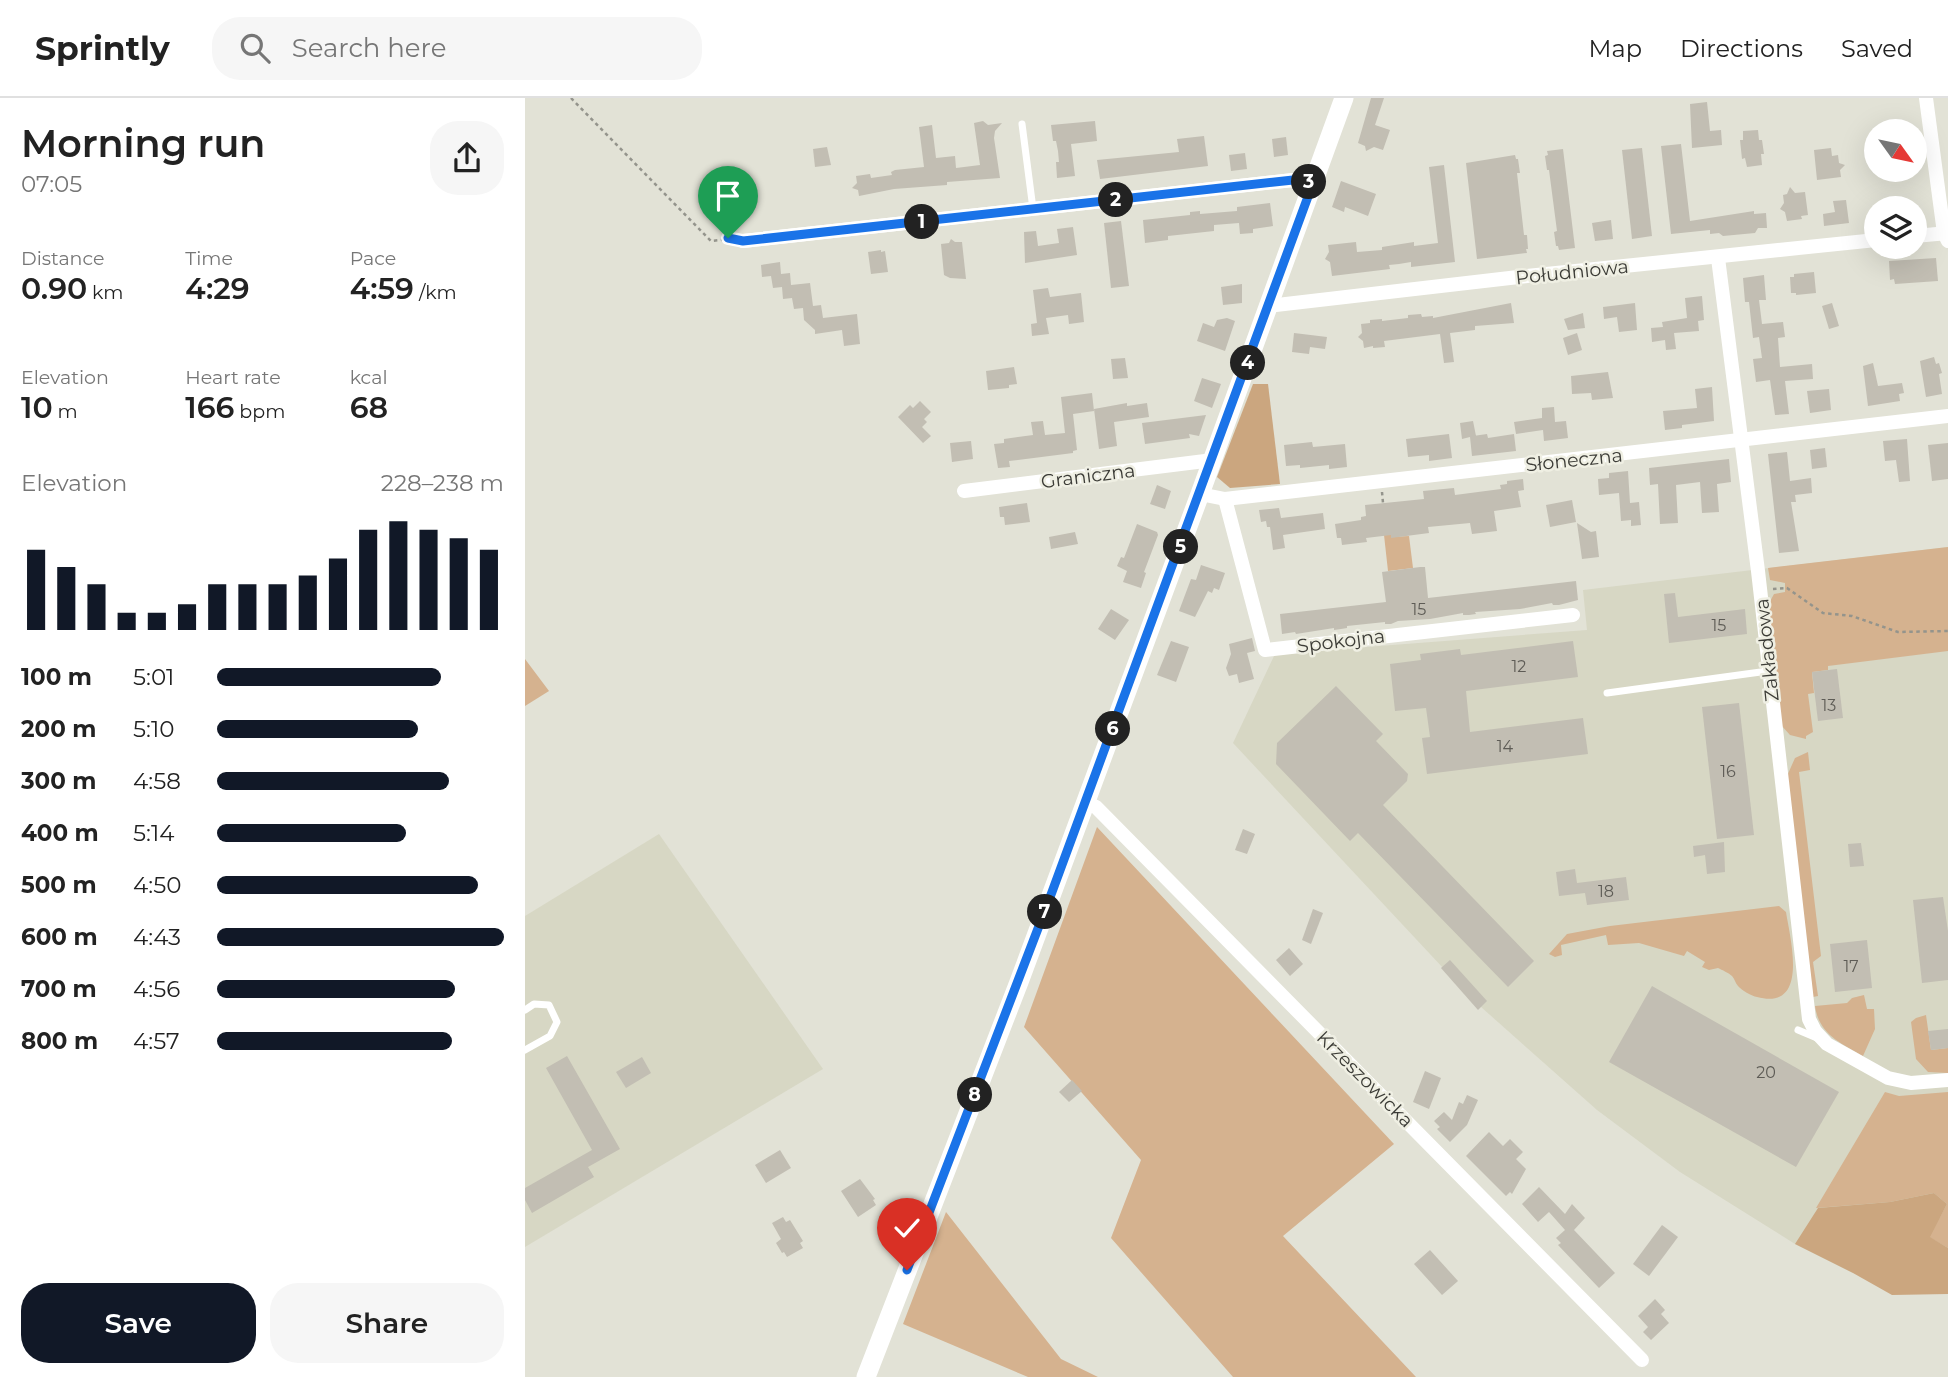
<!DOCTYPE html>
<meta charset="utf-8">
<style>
:root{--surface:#fff;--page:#f6f6f6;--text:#222;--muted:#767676;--line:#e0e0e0;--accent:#111827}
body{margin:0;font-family:Montserrat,sans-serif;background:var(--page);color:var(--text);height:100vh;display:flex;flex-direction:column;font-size:26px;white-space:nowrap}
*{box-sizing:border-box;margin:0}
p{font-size:23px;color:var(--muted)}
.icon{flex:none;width:38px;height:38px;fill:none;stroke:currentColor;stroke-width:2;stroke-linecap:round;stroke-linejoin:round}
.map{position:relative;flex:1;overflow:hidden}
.details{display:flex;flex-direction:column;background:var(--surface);width:525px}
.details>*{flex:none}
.needle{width:46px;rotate:123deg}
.tools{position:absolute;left:1339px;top:21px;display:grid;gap:14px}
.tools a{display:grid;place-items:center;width:63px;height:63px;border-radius:50%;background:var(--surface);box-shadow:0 7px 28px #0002;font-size:35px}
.pin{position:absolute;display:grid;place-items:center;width:60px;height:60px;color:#fff;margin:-72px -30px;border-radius:50% 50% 50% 0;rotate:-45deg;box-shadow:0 0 7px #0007}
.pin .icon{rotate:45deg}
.km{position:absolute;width:35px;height:35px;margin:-18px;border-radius:50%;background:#222;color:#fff;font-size:19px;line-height:35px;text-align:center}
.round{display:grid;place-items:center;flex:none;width:74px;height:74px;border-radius:28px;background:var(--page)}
.head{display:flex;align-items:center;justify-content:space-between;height:119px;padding:0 21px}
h1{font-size:38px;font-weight:600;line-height:52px}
.metrics{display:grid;grid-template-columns:repeat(3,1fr);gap:10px;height:119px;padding:7px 21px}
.metrics div{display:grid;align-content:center}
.metrics b{font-size:30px;font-weight:600}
.metrics small{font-size:19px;font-weight:400}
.metrics p{font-size:19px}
.chart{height:196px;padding:14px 21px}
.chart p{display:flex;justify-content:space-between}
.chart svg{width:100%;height:126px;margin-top:7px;stroke:var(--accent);stroke-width:6}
.primary-button{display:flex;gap:14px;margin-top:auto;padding:14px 21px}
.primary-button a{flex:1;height:80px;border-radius:28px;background:var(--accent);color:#fff;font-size:28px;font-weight:600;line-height:80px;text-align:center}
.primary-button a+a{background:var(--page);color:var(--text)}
ul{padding:0 21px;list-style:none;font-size:23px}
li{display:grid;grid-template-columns:112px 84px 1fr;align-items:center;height:52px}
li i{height:18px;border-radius:9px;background:var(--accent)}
header{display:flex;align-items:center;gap:42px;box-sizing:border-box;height:98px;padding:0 35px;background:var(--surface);border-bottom:2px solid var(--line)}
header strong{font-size:33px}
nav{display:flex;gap:38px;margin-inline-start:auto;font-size:24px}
.search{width:490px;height:63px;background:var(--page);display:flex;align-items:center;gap:18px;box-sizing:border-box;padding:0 24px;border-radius:28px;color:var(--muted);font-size:26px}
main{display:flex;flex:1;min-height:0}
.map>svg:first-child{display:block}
.built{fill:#d7d7c4}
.green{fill:#d5b28f}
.forest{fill:#cba67f}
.building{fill:#c2beb3}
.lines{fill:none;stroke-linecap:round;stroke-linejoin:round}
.path{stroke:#94948c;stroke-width:2.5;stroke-dasharray:3.5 3.5;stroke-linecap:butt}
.lane{stroke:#fff;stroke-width:7}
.street{stroke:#fff;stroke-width:14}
.secondary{stroke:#fff;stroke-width:19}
.route-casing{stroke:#fff;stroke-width:14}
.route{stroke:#1a73e8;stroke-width:9}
.labels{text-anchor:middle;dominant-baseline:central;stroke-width:5;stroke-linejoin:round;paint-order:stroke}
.number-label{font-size:16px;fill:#5e5c56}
.street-label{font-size:19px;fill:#3c3c37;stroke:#efefe3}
</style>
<header>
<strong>Sprintly</strong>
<div class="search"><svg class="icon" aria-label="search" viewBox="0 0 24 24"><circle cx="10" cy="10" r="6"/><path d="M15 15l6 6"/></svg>Search here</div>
<nav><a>Map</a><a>Directions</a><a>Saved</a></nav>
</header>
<main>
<section class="details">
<div class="head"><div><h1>Morning run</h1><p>07:05</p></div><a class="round"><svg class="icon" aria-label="share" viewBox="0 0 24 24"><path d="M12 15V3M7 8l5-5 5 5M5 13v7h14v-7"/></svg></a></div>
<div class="metrics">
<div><p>Distance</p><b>0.90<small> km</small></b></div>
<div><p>Time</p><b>4:29</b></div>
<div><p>Pace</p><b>4:59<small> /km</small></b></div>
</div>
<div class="metrics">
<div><p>Elevation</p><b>10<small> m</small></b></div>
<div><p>Heart rate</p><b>166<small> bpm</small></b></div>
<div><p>kcal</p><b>68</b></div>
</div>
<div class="chart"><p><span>Elevation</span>228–238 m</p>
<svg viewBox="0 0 160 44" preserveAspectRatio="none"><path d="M5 44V16M15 44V22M25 44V28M35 44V38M45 44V38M55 44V35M65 44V28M75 44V28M85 44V28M95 44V25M105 44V19M115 44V9M125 44V6M135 44V9M145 44V12M155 44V16"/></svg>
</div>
<ul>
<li><b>100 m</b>5:01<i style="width:78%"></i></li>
<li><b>200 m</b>5:10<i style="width:70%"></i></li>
<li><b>300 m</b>4:58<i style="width:81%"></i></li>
<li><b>400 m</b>5:14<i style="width:66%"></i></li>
<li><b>500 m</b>4:50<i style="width:91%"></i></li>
<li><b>600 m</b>4:43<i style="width:100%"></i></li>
<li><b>700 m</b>4:56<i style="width:83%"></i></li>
<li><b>800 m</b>4:57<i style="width:82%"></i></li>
</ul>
<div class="primary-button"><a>Save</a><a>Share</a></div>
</section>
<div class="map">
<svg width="1423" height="1279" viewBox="0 0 1423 1279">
<rect width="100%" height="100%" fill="#e2e2d6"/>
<!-- built -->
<g class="built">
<polygon points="1423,449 1423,1177 1328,1175 1270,1146 1155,1074 1072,1012 947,901 708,645 750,556 1062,532 1058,492"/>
<polygon points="134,736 298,971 0,1149 0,818"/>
</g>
<!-- green -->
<g class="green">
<polygon points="859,437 866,437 866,439 884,438 888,470 863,473"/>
<polygon points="1423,449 1423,553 1303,568 1303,572 1287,574 1289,595 1283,596 1288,634 1281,638 1281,641 1265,637 1256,627 1243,507 1249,496 1260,494 1260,485 1245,482 1243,470"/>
<polygon points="0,561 24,593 0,608"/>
<polygon points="1283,654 1285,672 1274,674 1296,858 1288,864 1293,898 1288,899 1262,678 1270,660"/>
<polygon points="572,729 869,1046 758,1138 891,1279 708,1279 586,1140 616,1062 499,929"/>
<path d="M1254,808L1261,814C1265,840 1285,913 1232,899C1227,898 1216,892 1213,888C1210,885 1210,881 1207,878C1204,875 1197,872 1193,870L1184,872L1177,869L1180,864L1162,853L1159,858L1114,845L1083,847L1081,837L1036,847L1037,857L1030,859L1024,856L1042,836L1085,828Z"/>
<path d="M1339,897L1342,911H1349L1350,931L1338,958C1315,945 1294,936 1290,908L1322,905L1327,900Z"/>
<polygon points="1401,917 1406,952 1423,950 1423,975 1403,974 1391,961 1386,924 1391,920"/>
<polygon points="1360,994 1374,998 1423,994 1423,1150 1404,1139 1422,1106 1409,1095 1365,1104 1291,1110"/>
<polygon points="421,1114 536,1261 573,1279 503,1279 378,1226"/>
</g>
<!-- forest -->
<g class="forest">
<polygon points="728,286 743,286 755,386 705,390 692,379"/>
<polygon points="1409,1095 1422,1106 1405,1139 1423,1150 1423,1196 1367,1197 1328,1175 1270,1146 1293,1110 1365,1104"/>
</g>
<!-- building -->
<g class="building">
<polygon points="846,0 859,0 850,27 865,32 858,52 849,49 841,53 840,48 833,45"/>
<polygon points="1182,4 1185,33 1196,32 1197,47 1167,50 1165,6"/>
<polygon points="458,23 463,27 477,25 470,33 469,40 475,80 422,84 422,87 369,91 334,98 333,92 327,90 332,85 331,78 345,76 346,80 367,77 366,74 370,72 399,69 394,29 407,27 411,60 430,58 431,70 455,67 449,25"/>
<polygon points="570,23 572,43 546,46 550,78 532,80 531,64 534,64 533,53 531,43 528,43 526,27"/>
<polygon points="1233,32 1234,42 1237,42 1239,56 1236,56 1237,67 1222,69 1220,60 1217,61 1215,42 1218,42 1218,33"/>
<polygon points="679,38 683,68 575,81 572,62 654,54 652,41"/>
<polygon points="761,39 763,57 749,59 747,41"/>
<polygon points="1156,46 1165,123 1229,113 1229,116 1241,115 1242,130 1233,130 1230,135 1198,138 1194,135 1185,136 1185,132 1146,136 1136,48"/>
<polygon points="302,49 306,67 290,69 288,51"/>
<polygon points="1117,50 1127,138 1107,141 1097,52"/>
<polygon points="1306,50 1307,58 1313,57 1314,65 1320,67 1315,72 1316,79 1292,82 1289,52"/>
<polygon points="1038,51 1050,150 1034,152 1033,148 1031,148 1029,134 1032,133 1024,72 1022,72 1020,58 1023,57 1022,53"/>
<polygon points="720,55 722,71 706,73 704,57"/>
<polygon points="990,57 991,61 993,61 995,75 992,75 999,137 1002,137 1003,151 1001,151 1002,155 952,161 941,65"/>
<polygon points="919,67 930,164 886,169 886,164 874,166 864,167 865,171 807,178 805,164 800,161 804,154 803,147 831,144 832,154 857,152 857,149 889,144 889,148 913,145 904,69"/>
<polygon points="816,83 851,96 843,118 820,109 819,114 807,109"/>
<polygon points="1265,89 1270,95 1280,94 1283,117 1276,118 1277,121 1262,123 1260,114 1255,111 1259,105 1258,97 1262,96"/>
<polygon points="1321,102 1324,125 1299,128 1298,116 1310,114 1308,103"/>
<polygon points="745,105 748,128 728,131 728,135 715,136 714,125 689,127 689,133 643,138 643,142 620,145 618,122 665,117 665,114 675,113 675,116 712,113 712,109"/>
<polygon points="1086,122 1088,141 1070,143 1067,125"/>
<polygon points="596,123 604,188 586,190 579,125"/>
<polygon points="548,129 552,157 500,165 499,134 511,133 513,148 534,145 532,131"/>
<polygon points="426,141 430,144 437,144 441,181 425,180 419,177 416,146 424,145"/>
<polygon points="356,152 356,154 360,153 363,174 346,176 343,154"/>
<polygon points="1411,160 1413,183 1370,186 1369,181 1365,182 1364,163"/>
<polygon points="255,164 256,176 265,175 266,187 285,185 288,208 296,207 298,220 332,216 335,246 319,248 317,232 290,236 290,232 279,222 278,210 269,211 267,200 258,201 257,189 248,190 246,178 237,179 236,167"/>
<polygon points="1289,174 1291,195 1271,197 1271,195 1266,195 1265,179 1269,179 1269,176"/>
<polygon points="1239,177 1241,202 1234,202 1237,226 1258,224 1260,239 1253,240 1255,269 1287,266 1288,281 1260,283 1264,316 1250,317 1245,282 1231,284 1228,261 1237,260 1234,239 1228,240 1224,204 1220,204 1218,180"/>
<polygon points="717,186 717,205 698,207 696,189"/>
<polygon points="523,190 525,199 556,195 559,224 544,226 543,217 521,220 524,236 507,238 506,226 512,225 508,192"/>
<polygon points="1177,198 1179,222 1173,223 1174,233 1149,235 1151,251 1141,252 1140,242 1127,244 1126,230 1138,229 1137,224 1162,220 1160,200"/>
<polygon points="986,205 989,225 950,228 950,232 925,235 929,264 919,265 915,236 859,243 860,249 848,250 848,248 839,250 838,243 833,239 837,235 836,226 845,225 845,222 857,221 857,223 883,220 883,217 896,216 897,219 908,218 908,220"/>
<polygon points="1110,205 1112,232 1094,234 1092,219 1079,221 1078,209"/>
<polygon points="1307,205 1314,228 1304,231 1297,208"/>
<polygon points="1058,215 1060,230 1043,232 1039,221"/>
<polygon points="702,220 710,223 700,253 672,243 678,225 689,229 692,222"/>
<polygon points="769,235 802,239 800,251 785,249 784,256 767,254"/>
<polygon points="1052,235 1057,252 1043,257 1038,240"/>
<polygon points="1409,259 1411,266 1414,265 1417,275 1414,276 1417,296 1401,299 1395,263"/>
<polygon points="600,260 603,280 588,281 586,261"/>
<polygon points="1348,265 1353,288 1377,285 1379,295 1374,296 1375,303 1343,308 1338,268"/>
<polygon points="489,269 492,286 484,287 484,290 463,292 461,273"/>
<polygon points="1083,274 1088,300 1067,302 1066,295 1047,296 1046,278"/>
<polygon points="677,280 696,286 687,310 669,303"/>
<polygon points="1187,289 1189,323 1157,327 1157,330 1140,332 1138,313 1172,310 1170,291"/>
<polygon points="1304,291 1306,312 1285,315 1282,293"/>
<polygon points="567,295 569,313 548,316 552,352 548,353 548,355 484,363 485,369 473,370 469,346 479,345 479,341 508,337 506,324 518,323 520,337 540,335 536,299"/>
<polygon points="395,303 406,314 399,321 402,324 397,329 406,338 398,345 373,319 385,307 388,310"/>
<polygon points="602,305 602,308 622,305 624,319 589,324 592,348 574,351 569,311"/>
<polygon points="1029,309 1030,324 1041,323 1043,340 1019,343 1018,332 991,336 989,324 1017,320 1017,310"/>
<polygon points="681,317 674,338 664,336 665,340 620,346 617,325"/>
<polygon points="948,323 951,338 948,338 962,336 963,340 989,336 991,353 947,358 945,339 937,341 935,325"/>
<polygon points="924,336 927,360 904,363 904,357 883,359 881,341"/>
<polygon points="1382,341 1385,383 1374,384 1371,362 1360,363 1358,343"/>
<polygon points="446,343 448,361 427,364 425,345"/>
<polygon points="787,344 788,349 820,346 822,369 804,371 804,367 775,370 775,367 761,368 759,347"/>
<polygon points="1423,345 1423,381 1407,383 1403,347"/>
<polygon points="1300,350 1302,369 1287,371 1285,352"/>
<polygon points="1262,354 1265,383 1286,380 1287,395 1270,397 1271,404 1266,404 1274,453 1254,455 1243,356"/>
<polygon points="1204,361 1206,384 1192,386 1194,414 1177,415 1175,384 1151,387 1153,425 1135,426 1133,386 1125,387 1124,370"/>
<polygon points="1103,373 1105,405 1114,404 1116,427 1106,428 1106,422 1096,423 1094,395 1074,397 1073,381 1084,380 1084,375"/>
<polygon points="998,381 999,392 993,393 996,409 969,413 972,433 947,436 945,425 903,429 904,435 866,440 866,437 841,440 842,444 817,447 816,440 812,440 810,426 836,422 836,419 841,418 840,407 899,401 898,393 929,390 930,397 976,391 975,387 982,386 982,383"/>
<polygon points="632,387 646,393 640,411 625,406"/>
<polygon points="1047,402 1051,424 1025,429 1021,407"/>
<polygon points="502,405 505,424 480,427 479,419 475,419 474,409"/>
<polygon points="754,410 756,420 798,415 800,431 758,437 760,450 748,452 745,429 742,429 741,423 736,424 734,412"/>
<polygon points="1052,425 1066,434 1071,433 1074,459 1057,461"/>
<polygon points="612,426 632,434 633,437 619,474 621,475 616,490 598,484 602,473 592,468 596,459 599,460"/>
<polygon points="550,434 553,446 526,451 524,439"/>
<polygon points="676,467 700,475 694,492 689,490 687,495 683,493 670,519 654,513 666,481 671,482"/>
<polygon points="895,469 900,469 903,500 1051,483 1053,502 1034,507 1028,507 1027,505 995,511 950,514 951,516 944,517 938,517 938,515 905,521 873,523 866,526 860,526 860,524 822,528 822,530 816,531 809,532 809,530 771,536 770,534 757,536 755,516 861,504 857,474"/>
<polygon points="1150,495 1153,519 1220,511 1222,536 1144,545 1139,496"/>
<polygon points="586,511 604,522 590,542 573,531"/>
<polygon points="727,540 730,553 722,555 729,581 714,585 712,576 704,578 701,570 706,556 704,546"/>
<polygon points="646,543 664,549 651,584 632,577"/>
<polygon points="1048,543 1053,579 941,593 945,634 1058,620 1063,656 902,676 897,640 905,639 901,610 870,613 865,566 896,562 895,556 935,551 936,557"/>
<polygon points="1312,571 1318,620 1293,623 1287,574"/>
<polygon points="811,588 858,636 851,643 883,676 882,683 858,707 1009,863 983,889 833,735 825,743 751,666 752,645"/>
<polygon points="1214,605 1229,737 1192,741 1177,609"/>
<polygon points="718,731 730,736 722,756 710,752"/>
<polygon points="1199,744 1200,774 1182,776 1180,757 1169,759 1168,748"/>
<polygon points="1336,745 1339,768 1325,769 1323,746"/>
<polygon points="1050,771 1052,785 1101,779 1104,802 1062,807 1060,795 1034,798 1031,774"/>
<polygon points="1418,799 1423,833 1423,882 1397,885 1388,802"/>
<polygon points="788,811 798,815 786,846 777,842"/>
<polygon points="1342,842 1347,890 1310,894 1305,846"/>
<polygon points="764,850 778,866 765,878 751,862"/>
<polygon points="925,862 962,903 953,912 916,870"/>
<polygon points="1127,888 1314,994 1271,1069 1084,964"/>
<polygon points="1423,931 1423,950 1406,952 1403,933"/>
<polygon points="42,958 95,1051 63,1069 69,1079 7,1115 0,1102 0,1090 67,1052 21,970"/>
<polygon points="117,959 126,975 101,990 91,974"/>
<polygon points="900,973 916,980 904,1011 888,1004"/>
<polygon points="547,982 557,993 544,1004 534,994"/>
<polygon points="942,997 953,1002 942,1027 925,1044 912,1031 915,1029 909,1023 919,1014 927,1022 934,1004 938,1006"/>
<polygon points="964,1034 978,1048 985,1041 998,1054 991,1061 1001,1071 987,1096 985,1094 981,1098 941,1058"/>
<polygon points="255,1052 266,1070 241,1085 230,1067"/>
<polygon points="335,1081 350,1101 348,1102 351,1107 333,1119 316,1093"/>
<polygon points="1014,1089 1040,1116 1047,1106 1060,1120 1049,1132 1090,1175 1074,1190 1033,1147 1036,1145 1031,1140 1040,1132 1024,1114 1013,1124 997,1106"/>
<polygon points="258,1119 261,1124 265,1122 278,1143 275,1145 278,1150 262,1159 259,1154 257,1155 251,1145 256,1141 247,1125"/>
<polygon points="1137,1127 1153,1139 1124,1178 1108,1166"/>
<polygon points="905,1152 933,1183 917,1197 889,1166"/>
<polygon points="1130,1201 1140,1212 1136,1216 1144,1225 1126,1242 1118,1234 1123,1229 1113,1218"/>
</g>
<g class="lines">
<!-- path -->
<g class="path">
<polyline points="46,0 186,143 205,141"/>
<polyline points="857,394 858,405"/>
<polyline points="1248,491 1262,490 1298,515 1327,518 1373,534 1423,533"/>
</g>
<!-- lane -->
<g class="lane">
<polyline points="497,26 508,111"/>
<polyline points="1082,595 1243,573"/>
<polyline points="0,912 9,906 24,907 32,924 25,938 0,952"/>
<polyline points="1273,932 1292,940"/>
</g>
<!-- street -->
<g class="street">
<polyline points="1401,0 1419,135 1423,143"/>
<polyline points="1390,138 1423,135"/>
<polyline points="218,143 768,82 788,85"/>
<polyline points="1193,160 1233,473 1284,921 1290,933 1302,946 1363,980 1386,985 1423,982"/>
<polyline points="743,208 1002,178 1351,142"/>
<polyline points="439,393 688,362"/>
<polyline points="675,396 700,401 1423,318"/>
<polyline points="700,401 740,552 1048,517"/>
<polyline points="561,704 571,709 1117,1262"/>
</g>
<!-- secondary -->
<polyline class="secondary" points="341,1279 494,884 675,396 819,0"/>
</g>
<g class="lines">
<defs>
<polyline id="route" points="203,140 218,143 768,82 788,85 527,794 382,1172"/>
</defs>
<!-- route casing -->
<use href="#route" class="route-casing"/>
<!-- route -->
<use href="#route" class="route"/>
</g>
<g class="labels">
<!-- number labels -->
<g class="number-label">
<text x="894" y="511">15</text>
<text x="1194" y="527">15</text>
<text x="994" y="568">12</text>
<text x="1304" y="607">13</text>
<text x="980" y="648">14</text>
<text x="1203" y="673">16</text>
<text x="1081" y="793">18</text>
<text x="1326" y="868">17</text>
<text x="1241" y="974">20</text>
</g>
<!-- street labels -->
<g class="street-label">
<text transform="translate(1047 174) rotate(-6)">Południowa</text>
<text transform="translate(1049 362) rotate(-6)">Słoneczna</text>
<text transform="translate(563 378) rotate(-7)">Graniczna</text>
<text transform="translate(816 543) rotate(-7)">Spokojna</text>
<text transform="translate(1242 552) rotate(-96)">Zakładowa</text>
<text transform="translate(840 981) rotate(45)">Krzeszowicka</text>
</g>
</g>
</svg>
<div class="tools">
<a><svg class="needle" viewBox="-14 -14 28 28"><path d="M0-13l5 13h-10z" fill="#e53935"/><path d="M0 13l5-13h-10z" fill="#767676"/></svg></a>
<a><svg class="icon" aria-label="layers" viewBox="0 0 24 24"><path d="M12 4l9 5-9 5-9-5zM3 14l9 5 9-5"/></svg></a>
</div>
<div class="pin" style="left:203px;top:140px;background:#1e9e55"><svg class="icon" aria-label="arrive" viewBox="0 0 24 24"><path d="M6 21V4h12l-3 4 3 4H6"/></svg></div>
<div class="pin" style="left:382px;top:1172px;background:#d93025"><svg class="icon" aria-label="check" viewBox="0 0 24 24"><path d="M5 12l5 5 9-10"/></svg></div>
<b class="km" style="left:397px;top:124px">1</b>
<b class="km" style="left:591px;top:102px">2</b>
<b class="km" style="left:784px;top:84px">3</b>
<b class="km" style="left:723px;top:265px">4</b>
<b class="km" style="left:656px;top:449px">5</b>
<b class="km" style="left:588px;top:631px">6</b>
<b class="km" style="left:520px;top:814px">7</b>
<b class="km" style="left:450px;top:997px">8</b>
</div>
</main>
